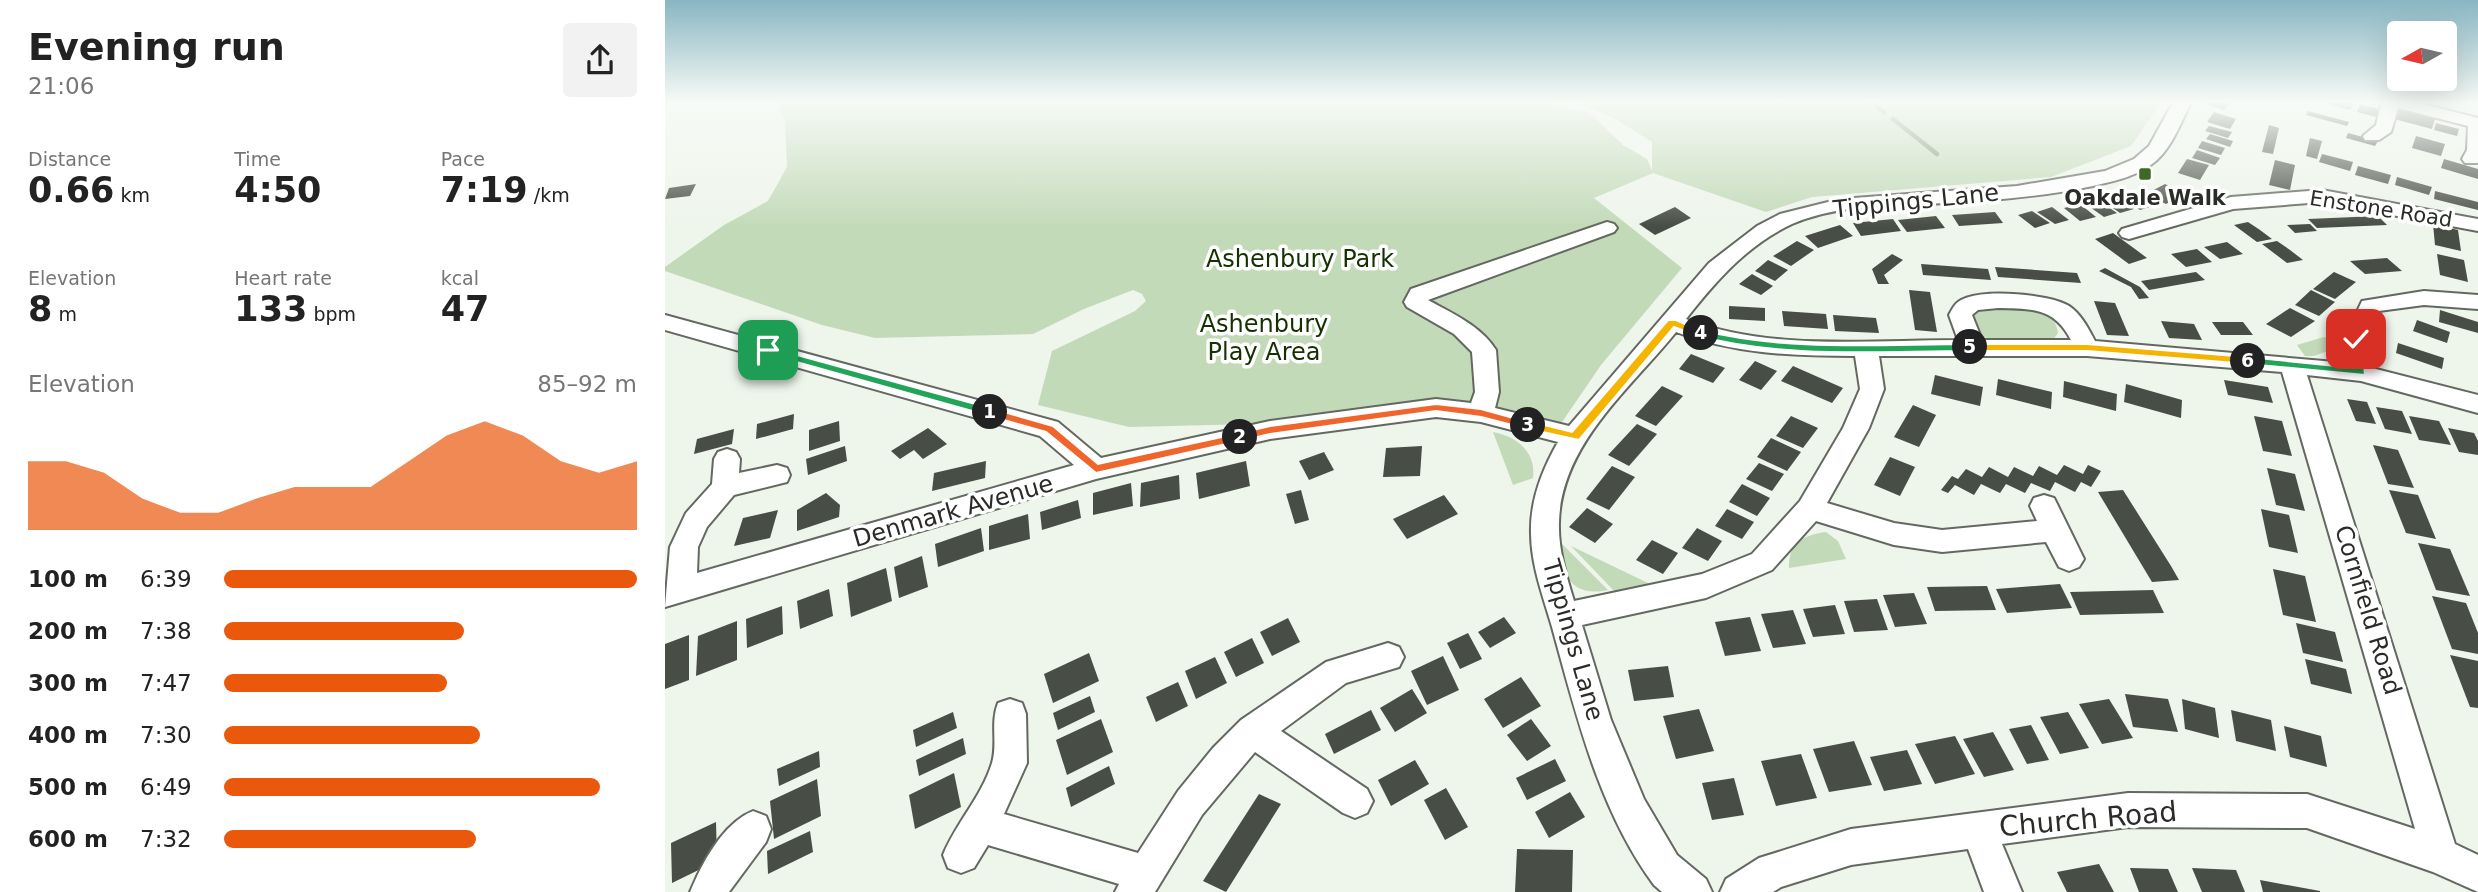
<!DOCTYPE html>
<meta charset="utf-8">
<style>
:root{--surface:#fff;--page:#f2f2f2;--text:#222;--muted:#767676;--accent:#ea580c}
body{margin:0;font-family:"DejaVu Sans",sans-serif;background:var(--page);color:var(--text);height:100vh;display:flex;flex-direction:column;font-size:26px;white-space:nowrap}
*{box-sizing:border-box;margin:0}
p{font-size:23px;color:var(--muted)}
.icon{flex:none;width:38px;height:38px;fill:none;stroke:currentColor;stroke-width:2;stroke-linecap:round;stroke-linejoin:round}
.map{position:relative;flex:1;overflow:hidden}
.sheet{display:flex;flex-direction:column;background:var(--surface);width:665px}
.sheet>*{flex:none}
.needle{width:46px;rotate:262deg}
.tools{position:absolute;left:1722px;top:21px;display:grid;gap:14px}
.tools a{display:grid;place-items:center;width:70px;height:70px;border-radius:7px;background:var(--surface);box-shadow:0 7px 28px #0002;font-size:35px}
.pin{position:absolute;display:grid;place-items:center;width:60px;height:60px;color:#fff;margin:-30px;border-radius:14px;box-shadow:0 4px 10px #0006}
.km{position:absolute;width:35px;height:35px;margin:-18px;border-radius:50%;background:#222;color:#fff;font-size:19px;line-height:35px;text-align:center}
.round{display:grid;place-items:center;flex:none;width:74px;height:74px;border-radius:7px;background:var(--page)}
.head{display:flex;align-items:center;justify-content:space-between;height:119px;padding:0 28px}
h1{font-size:38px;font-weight:800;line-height:52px}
.stats{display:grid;grid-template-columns:repeat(3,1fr);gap:10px;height:119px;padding:7px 28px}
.stats div{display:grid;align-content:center}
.stats b{font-size:35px;font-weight:800}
.stats small{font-size:19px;font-weight:400}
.stats p{font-size:19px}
.chart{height:196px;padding:14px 28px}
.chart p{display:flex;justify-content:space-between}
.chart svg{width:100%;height:126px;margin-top:7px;fill:var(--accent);opacity:.7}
ul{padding:0 28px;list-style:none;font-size:23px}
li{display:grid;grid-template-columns:112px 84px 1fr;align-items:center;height:52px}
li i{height:18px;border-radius:9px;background:var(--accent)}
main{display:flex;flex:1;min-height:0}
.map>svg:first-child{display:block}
.green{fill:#c3dab9}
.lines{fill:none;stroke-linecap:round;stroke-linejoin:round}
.stream{stroke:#788f6d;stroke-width:4.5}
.building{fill:#484d45}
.minor-casing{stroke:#636961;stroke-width:4}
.minor{fill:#fff;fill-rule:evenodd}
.split-1{fill:#22a559;stroke:#fff;stroke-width:2}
.split-2{fill:#f0652b;stroke:#fff;stroke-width:2}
.split-3{fill:#f0652b;stroke:#fff;stroke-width:2}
.split-4{fill:#f5b400;stroke:#fff;stroke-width:2}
.split-5{fill:#22a559;stroke:#fff;stroke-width:2}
.split-6{fill:#f5b400;stroke:#fff;stroke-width:2}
.split-7{fill:#22a559;stroke:#fff;stroke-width:2}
.poi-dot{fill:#3d6825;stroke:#fff;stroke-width:2.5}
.labels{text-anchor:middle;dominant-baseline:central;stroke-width:7;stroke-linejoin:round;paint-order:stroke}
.far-poi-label{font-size:21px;font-weight:bold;fill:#2a2c28;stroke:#fff}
.far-street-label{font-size:21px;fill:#2a2c28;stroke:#fff}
.street-label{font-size:24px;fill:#2a2c28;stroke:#fff}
.park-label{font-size:24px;fill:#133200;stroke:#fff}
.near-street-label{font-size:28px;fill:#2a2c28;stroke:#fff}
</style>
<main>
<section class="sheet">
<div class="head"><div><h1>Evening run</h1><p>21:06</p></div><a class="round"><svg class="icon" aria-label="share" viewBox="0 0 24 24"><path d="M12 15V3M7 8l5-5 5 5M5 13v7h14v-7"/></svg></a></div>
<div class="stats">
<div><p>Distance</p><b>0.66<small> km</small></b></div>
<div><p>Time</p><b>4:50</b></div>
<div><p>Pace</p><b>7:19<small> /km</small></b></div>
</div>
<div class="stats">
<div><p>Elevation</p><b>8<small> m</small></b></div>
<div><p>Heart rate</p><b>133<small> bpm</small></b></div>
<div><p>kcal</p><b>47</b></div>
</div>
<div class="chart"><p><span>Elevation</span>85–92 m</p>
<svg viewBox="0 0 160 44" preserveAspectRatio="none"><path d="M0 44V20L10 20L20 24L30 33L40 38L50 38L60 33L70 29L80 29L90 29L100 20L110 11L120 6L130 11L140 20L150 24L160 20V44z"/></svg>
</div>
<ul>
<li><b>100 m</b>6:39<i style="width:100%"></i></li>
<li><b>200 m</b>7:38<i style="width:58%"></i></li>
<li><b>300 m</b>7:47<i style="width:54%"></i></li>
<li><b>400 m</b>7:30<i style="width:62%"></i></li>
<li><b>500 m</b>6:49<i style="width:91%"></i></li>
<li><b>600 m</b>7:32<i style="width:61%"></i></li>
</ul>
</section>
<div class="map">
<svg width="1813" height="892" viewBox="0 0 1813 892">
<rect width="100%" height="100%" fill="#eef5eb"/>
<!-- green -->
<g class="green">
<polygon points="112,101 886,101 890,107 924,112 958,145 982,159 987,171 987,142 951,119 909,101 1497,101 1466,146 1386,177 1147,197 1101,212 988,173 929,198 1017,268 936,365 893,428 706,409 588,424 464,427 373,405 387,351 470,311 481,301 477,294 468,290 419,309 368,334 210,338 157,325 0,271 0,267 59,225 103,201 122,167 120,122"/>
<path d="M1316,306C1341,308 1389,300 1393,333L1388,340C1363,340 1335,345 1312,334L1305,311Z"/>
<polygon points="1659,337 1668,340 1668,349 1649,356 1640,356 1632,345"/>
<path d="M828,432C853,437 871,452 868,478L848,485Z"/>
<path d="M1161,532L1173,541L1181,559L1124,568C1123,543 1138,535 1161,532Z"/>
<path d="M895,542L943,590C905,598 897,574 895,542Z"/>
<polygon points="906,546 985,584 951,593"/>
</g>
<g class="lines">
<!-- stream -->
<g class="stream">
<polyline points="1205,101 1219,112"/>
<polyline points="1228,119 1272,154"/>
</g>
</g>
<!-- building -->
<g class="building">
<polygon points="1542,101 1565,101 1559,110 1540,104"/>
<polygon points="1654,101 1681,101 1689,103 1685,110"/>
<polygon points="1695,104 1722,111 1719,119 1692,112"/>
<polygon points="1733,109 1770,119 1767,129 1729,119"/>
<polygon points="1643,111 1684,122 1682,126 1641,115"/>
<polygon points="1549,112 1571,119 1565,129 1542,122"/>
<polygon points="1771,123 1794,129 1792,136 1769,130"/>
<polygon points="1604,125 1614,128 1608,154 1597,152"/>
<polygon points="1544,126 1567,132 1563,138 1540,131"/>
<polygon points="1683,133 1713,141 1710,146 1681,138"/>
<polygon points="1545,134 1568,141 1565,147 1541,139"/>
<polygon points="1751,136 1780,144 1776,156 1747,148"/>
<polygon points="1645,138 1657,141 1652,159 1641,156"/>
<polygon points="1537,141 1560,148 1556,155 1533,148"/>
<polygon points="1532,150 1555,158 1550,165 1527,158"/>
<polygon points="1657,154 1688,162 1685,171 1654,162"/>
<polygon points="1522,159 1544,165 1535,180 1513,173"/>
<polygon points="1779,159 1813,169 1813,179 1776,168"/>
<polygon points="1610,160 1630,165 1625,190 1604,185"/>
<polygon points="1693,166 1726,175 1723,184 1690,175"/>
<polygon points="1732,177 1767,187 1764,195 1730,185"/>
<polygon points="31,184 25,196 0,199 4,188"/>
<polygon points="1500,184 1519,194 1501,204 1481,194"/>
<polygon points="1770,191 1813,202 1813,210 1769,199"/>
<polygon points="1471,194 1488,206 1475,210 1458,198"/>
<polygon points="1452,197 1469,209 1455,213 1438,201"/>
<polygon points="1436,202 1452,213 1439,217 1422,205"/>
<polygon points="1415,204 1431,217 1415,221 1399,208"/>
<polygon points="1010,207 1026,218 990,235 974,224"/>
<polygon points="1387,207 1404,220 1390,224 1372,212"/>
<polygon points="1367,211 1385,223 1370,228 1353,215"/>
<polygon points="1330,212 1338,223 1294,226 1287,215"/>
<polygon points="1271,216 1280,228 1242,232 1233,220"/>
<polygon points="1713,216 1722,225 1652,228 1643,219"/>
<polygon points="1228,219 1236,231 1196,236 1188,223"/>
<polygon points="1583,222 1595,230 1607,239 1592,242 1569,225"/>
<polygon points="1645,224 1652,231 1630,233 1622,225"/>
<polygon points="1768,224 1793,230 1796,251 1770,245"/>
<polygon points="1175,225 1188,236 1153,248 1140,236"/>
<polygon points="1448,233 1470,249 1482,258 1464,264 1430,239"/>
<polygon points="1132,241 1149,250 1126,266 1108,256"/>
<polygon points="1612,241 1625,250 1638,260 1622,263 1597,244"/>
<polygon points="1562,242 1578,254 1555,259 1539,247"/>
<polygon points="1532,249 1547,262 1521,267 1506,254"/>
<polygon points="1227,254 1238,260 1219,275 1224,284 1213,284 1207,269"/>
<polygon points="1772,254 1799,260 1803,282 1775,275"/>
<polygon points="1722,258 1737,271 1700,274 1685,261"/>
<polygon points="1103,260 1123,270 1110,281 1090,271"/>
<polygon points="1256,264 1323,269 1326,280 1258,275"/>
<polygon points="1330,267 1412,273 1416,283 1333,277"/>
<polygon points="1440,268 1475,287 1484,298 1474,299 1466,287 1434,271"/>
<polygon points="1531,272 1540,280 1484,290 1476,281"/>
<polygon points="1669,272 1691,282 1670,299 1648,289"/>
<polygon points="1087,274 1108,286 1096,295 1074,284"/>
<polygon points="1244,290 1265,292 1272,332 1250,330"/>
<polygon points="1646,290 1670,302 1654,316 1630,305"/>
<polygon points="1429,301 1450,303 1464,336 1442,335"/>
<polygon points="1064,306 1100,308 1100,321 1064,319"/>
<polygon points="1625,308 1650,321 1626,337 1601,324"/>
<polygon points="1775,310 1813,322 1813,333 1774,322"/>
<polygon points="1117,311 1161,314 1163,329 1119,326"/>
<polygon points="1168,315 1211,318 1214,333 1170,331"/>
<polygon points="1752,320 1785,332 1782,343 1748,331"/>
<polygon points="1496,321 1529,324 1537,340 1504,338"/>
<polygon points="1547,322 1578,322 1588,335 1556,335"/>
<polygon points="1733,343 1779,358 1777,369 1731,353"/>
<polygon points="1026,354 1060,368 1048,383 1014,369"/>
<polygon points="1090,361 1112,371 1096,390 1074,380"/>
<polygon points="1128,366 1178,388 1167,403 1116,381"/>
<polygon points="1270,375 1318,387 1315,406 1266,394"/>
<polygon points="1333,379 1387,392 1386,409 1331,395"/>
<polygon points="1559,380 1603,387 1608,403 1563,395"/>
<polygon points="1399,381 1452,394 1451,411 1398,397"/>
<polygon points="1461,384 1517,400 1516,418 1459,402"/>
<polygon points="997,386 1018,396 991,426 970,416"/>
<polygon points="1682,399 1702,402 1711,424 1691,421"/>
<polygon points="1248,405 1271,415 1254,447 1229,437"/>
<polygon points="1711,407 1737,411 1747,434 1720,429"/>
<polygon points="129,414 128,429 91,439 92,424"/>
<polygon points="1126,416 1153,428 1138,448 1111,436"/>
<polygon points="1589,416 1617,421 1627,456 1598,451"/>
<polygon points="1744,416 1774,421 1786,445 1754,440"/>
<polygon points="174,421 175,441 144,451 144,430"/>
<polygon points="972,424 992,434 964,466 943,455"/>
<polygon points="263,428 282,444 258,459 249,450 235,459 226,451"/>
<polygon points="1783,428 1809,433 1813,441 1813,455 1794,452"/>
<polygon points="69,429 67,444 29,454 32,439"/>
<polygon points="1106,438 1136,452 1122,471 1092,457"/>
<polygon points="1708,445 1733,450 1749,488 1723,484"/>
<polygon points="180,446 182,461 143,475 141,459"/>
<polygon points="757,446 755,476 718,477 721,448"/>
<polygon points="659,452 669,470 644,480 634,461"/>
<polygon points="1225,457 1250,467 1235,496 1209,485"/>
<polygon points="321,461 320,478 267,491 269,473"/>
<polygon points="581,461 585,486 534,499 531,473"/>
<polygon points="1094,463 1119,474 1107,491 1081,479"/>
<polygon points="1399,465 1418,474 1423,465 1436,471 1426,487 1416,482 1410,492 1390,482 1385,491 1366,483 1360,493 1341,484 1335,493 1316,484 1309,495 1290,485 1283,493 1276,490 1287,476 1293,479 1301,469 1317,477 1324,467 1343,477 1349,467 1368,476 1374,466 1392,475"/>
<polygon points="947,466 970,477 944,510 921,499"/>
<polygon points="1602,468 1630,474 1640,511 1611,505"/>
<polygon points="514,475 515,499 475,507 476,483"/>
<polygon points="466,483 468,506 428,515 428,493"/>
<polygon points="1077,484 1105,498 1092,516 1064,502"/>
<polygon points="636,490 644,520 630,524 621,494"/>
<polygon points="1458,490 1506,566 1514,580 1487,582 1433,492"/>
<polygon points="1724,490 1753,495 1771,539 1741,533"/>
<polygon points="161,493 175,505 174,517 132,531 132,510"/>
<polygon points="779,495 793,514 742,539 728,519"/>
<polygon points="413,500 416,518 377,530 375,512"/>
<polygon points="922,508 948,524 930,543 904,527"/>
<polygon points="1062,509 1089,522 1077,539 1050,526"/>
<polygon points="1596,509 1624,515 1633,553 1604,547"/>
<polygon points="113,510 105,538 69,546 78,518"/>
<polygon points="363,514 365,539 324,550 324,526"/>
<polygon points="316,528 319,551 273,567 270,544"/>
<polygon points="1032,528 1057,541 1043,561 1017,548"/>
<polygon points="987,540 1013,553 998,574 971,560"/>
<polygon points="1753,543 1785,549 1805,596 1771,590"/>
<polygon points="257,556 263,587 234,598 229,567"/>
<polygon points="221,568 227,601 186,617 182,583"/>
<polygon points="1608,569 1640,576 1651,622 1618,615"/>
<polygon points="1395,584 1407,608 1342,613 1331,589"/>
<polygon points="1322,586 1331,610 1270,611 1262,587"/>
<polygon points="164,589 168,616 135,629 132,601"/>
<polygon points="1488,590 1499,613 1415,615 1405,592"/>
<polygon points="1249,593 1262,624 1230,627 1218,595"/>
<polygon points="1767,596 1801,603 1813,633 1813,654 1787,649"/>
<polygon points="1212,599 1223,630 1189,632 1179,601"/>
<polygon points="1170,605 1180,634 1148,637 1138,609"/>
<polygon points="117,606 118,634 82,648 81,619"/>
<polygon points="1128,610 1141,644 1108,648 1096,614"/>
<polygon points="839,617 851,633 825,648 813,632"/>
<polygon points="1085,617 1096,651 1060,656 1050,622"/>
<polygon points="623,618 635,642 607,656 595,632"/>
<polygon points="72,621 72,660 31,676 33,636"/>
<polygon points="1631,623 1670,632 1678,662 1638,653"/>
<polygon points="803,633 817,659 795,669 782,643"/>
<polygon points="24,635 24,680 0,689 0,644"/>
<polygon points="587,638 599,663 571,677 559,652"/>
<polygon points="424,653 434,681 388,703 379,674"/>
<polygon points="1785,655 1813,661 1813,708 1805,707"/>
<polygon points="778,656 794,690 762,705 746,671"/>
<polygon points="550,657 562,683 531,699 520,671"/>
<polygon points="1640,659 1681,669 1687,694 1646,684"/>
<polygon points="1003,666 1009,697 969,701 963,670"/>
<polygon points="856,677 876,706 838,728 819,699"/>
<polygon points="513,682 523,706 491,722 481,697"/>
<polygon points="747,689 762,713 730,732 715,708"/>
<polygon points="1460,694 1503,699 1513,732 1468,727"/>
<polygon points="425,696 430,712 393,730 388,713"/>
<polygon points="1444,699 1468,738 1437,744 1414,704"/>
<polygon points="1517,699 1550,708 1554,738 1520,729"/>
<polygon points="1034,709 1049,751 1011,759 998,716"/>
<polygon points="706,710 716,730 669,754 660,734"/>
<polygon points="1566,710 1606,720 1611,751 1571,741"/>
<polygon points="288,712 292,728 251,747 248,730"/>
<polygon points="1403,712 1424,748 1395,754 1375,717"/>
<polygon points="436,719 448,752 402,775 391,740"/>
<polygon points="866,719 886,746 862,761 842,735"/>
<polygon points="1366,725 1384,760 1362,764 1344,729"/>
<polygon points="1619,726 1656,736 1662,767 1625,757"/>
<polygon points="1328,732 1349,770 1319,777 1298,739"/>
<polygon points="1290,736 1310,774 1270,784 1250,744"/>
<polygon points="298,738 301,754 254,776 251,760"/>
<polygon points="1189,741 1207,785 1164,792 1148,749"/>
<polygon points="1242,750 1257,784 1219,791 1205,757"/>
<polygon points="154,751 155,767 114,786 112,769"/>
<polygon points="1136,754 1152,798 1111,806 1096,761"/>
<polygon points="890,759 901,781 862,800 851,778"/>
<polygon points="750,760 764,784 726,806 713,780"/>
<polygon points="444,766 450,784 406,807 401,788"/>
<polygon points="289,773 296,807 250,829 244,795"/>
<polygon points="1069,778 1079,815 1047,820 1037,783"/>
<polygon points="152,779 156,816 109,839 105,801"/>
<polygon points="781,788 803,827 780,840 759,800"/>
<polygon points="905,792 920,817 884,838 870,812"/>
<polygon points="594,794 616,804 561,892 538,881"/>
<polygon points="51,822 52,861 7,883 6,843"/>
<polygon points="145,831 148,852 103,874 102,851"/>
<polygon points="852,849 908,850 907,892 850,892"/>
<polygon points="1434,864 1449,892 1402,892 1392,872"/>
<polygon points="1465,868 1503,869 1513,892 1474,892"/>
<polygon points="1527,868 1571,870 1580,892 1537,892"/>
<polygon points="1595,880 1655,891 1655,892 1598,892"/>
</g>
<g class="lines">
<defs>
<g id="minor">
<path d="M1509,101H1527C1516,121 1509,144 1492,160C1474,176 1450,181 1428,186C1381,196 1333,200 1285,203C1234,205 1175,203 1127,224C1082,245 1051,281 1021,319C1105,351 1204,340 1293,340L1284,315C1286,311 1289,305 1293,302C1311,287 1386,294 1404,306C1416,314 1423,328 1430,341L1682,363L1679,339L1697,301L1759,291L1813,295V309L1759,305L1714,311L1703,339L1707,368L1813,395V413L1696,381L1642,375L1790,844L1813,855V892L1768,872L1642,828L1463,827L1337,844L1357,892H1319L1303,849L1186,865L1116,887L1108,892H1055L1061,879L1094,858L1186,829L1463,793L1642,794L1750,829L1617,372L1422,356H1214L1219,389L1204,428L1162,503L1229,523L1277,530L1372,521L1365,506L1369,498L1379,495L1389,498L1393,506L1419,559L1414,567L1404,571L1394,567L1381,542L1277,552L1229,545L1151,521L1107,570L1041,598L917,625L946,720L979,799L1012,855L1041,879L1047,892H997L989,885C934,811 911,714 887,627C878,596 866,565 866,533C865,501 877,470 893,442L816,422L771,417L605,439L431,479L0,607L5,547L21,513L47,484L49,459L53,452L62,449L71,452L75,459L74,473L112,465L122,468L125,475L122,482L69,495L42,527L33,547L32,573L409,465L375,436L0,330V315L393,422L436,458L605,421L771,399L806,403L810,392L807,352L789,334L742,307L739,302L746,289L942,222L949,224L952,228L949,232L763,300C787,313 816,326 831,350L834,392L830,408L904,426L1044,263L1092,226L1115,214L1175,199L1352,186L1440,171L1469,159L1484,146ZM1333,308C1367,309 1389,307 1406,340H1317L1307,315L1313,310ZM1011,332C1068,354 1129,356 1190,356L1195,389L1178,428L1135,501L1087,554L1037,574L909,601C901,575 893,549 894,522C896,444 966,388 1011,332Z"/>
<polygon points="1717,101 1746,101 1813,118 1813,163 1800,163 1797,159 1802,150 1803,126 1733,108 1726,132 1714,140 1700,140 1698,136 1711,125"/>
<polygon points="1657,190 1813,219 1813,231 1657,202 1568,209 1464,239 1457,237 1454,233 1457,229 1566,197"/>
<path d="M723,643L734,647L739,657L734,667L681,683L616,731L702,789L708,801L702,813L690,818L678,813L590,752L537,815L490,892H450L454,884L323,845L309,868L296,873L283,868L278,855C291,823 317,796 327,763C333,743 325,723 333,703L345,699L357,703L361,714L362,763L339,814L473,853L513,791L548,748L576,720L661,662Z"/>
<path d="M88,811L101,816L106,829L101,842L64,892H25C37,863 58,823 88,811Z"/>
</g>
</defs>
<!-- minor casing -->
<use href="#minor" class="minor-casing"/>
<!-- minor -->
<use href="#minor" class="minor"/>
</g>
<!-- sky -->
<linearGradient id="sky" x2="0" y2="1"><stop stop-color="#88b6c2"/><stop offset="0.45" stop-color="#f7faf6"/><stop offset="1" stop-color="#f7faf6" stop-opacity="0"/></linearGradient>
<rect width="1813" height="226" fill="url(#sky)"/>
<!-- split-1 -->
<polygon class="split-1" points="103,347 325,408 330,412 325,416 99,353 98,350"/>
<!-- split-2 -->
<polygon class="split-2" points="325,408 388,426 433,464 575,433 581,437 575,441 431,473 381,432 321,415 319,412"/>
<!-- split-3 -->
<polygon class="split-3" points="771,404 816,409 867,423 868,425 863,429 816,417 771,411 605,434 575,441 570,437 571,434 605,426"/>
<!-- split-4 -->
<polygon class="split-4" points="1003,320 1011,320 1041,333 1036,337 1009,327 914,440 859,428 857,425 863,421 907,432"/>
<!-- split-5 -->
<path class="split-5" d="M1036,330C1124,352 1215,344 1305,344L1310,347L1305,351C1214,351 1121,359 1033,336V331Z"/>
<!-- split-6 -->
<polygon class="split-6" points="1422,344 1583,357 1588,361 1583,364 1422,351 1305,351 1300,347 1305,344"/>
<!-- split-7 -->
<polygon class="split-7" points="1687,336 1696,339 1700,375 1583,364 1578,361 1583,357 1690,368"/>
<!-- markers -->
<rect class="poi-dot" x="1473" y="167" width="14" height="14" rx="3.5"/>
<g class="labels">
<!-- far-poi labels -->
<g class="far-poi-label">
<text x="1480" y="198">Oakdale Walk</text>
</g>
<!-- far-street labels -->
<g class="far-street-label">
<text transform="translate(1716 209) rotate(9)">Enstone Road</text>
</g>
<!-- street labels -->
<g class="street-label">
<text transform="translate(1251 201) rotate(-6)">Tippings Lane</text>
<text transform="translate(288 511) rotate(-16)">Denmark Avenue</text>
<text transform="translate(1703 610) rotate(73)">Cornfield Road</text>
<text transform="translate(908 640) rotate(74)">Tippings Lane</text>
</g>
<!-- park labels -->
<g class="park-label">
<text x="635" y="259">Ashenbury Park</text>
<text x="599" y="324">Ashenbury<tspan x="599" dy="28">Play Area</tspan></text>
</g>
<!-- near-street labels -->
<g class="near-street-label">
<text transform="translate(1423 819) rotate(-5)">Church Road</text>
</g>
</g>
</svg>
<div class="tools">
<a><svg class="needle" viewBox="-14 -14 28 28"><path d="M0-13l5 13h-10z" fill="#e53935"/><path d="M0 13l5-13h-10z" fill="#767676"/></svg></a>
</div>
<div class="pin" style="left:103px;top:350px;background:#1e9e55"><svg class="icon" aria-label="arrive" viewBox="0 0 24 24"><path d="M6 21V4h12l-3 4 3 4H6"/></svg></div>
<div class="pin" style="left:1691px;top:339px;background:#d93025"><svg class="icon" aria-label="check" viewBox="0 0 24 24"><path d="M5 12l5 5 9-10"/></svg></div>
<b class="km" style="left:325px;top:412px">1</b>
<b class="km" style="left:575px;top:437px">2</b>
<b class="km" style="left:863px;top:425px">3</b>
<b class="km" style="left:1036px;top:333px">4</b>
<b class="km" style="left:1305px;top:347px">5</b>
<b class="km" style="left:1583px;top:361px">6</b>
</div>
</main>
